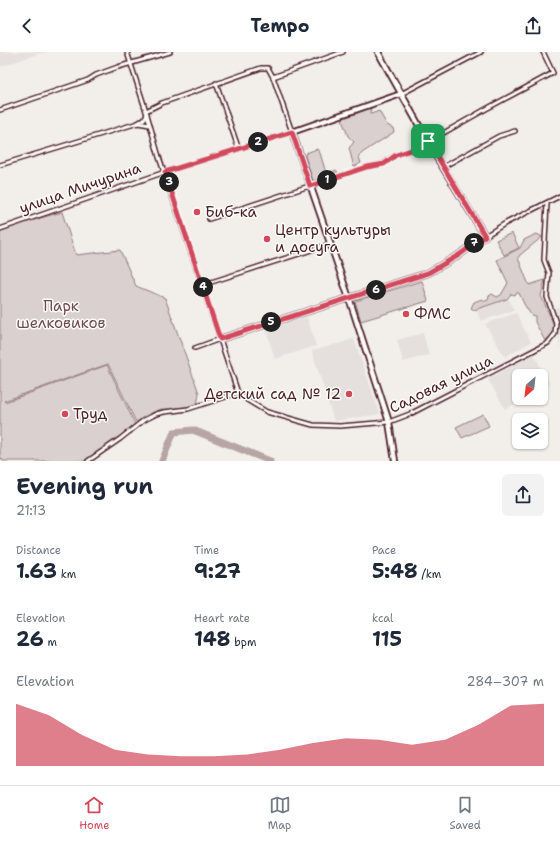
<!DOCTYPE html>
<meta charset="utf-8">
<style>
:root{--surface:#fff;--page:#f2f2f3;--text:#1f2937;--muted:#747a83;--line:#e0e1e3;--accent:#d1495b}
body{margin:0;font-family:"Shantell Sans",sans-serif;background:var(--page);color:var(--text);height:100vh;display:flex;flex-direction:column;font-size:15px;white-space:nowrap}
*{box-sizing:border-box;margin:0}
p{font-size:13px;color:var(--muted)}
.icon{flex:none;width:22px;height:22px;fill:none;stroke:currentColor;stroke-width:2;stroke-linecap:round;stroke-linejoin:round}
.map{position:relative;height:409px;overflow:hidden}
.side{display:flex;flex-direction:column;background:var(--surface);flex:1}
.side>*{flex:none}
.needle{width:26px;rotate:208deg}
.controls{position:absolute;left:512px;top:317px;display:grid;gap:8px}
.controls a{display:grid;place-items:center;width:36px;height:36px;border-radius:6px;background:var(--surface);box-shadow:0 1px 3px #0004;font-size:20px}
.pin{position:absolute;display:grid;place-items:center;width:34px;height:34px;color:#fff;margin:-17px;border-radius:8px;box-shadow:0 2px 6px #0006}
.km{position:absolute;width:20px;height:20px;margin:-10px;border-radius:50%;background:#222;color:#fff;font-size:11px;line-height:20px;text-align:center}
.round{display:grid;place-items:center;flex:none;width:42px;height:42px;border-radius:6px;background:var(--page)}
.overview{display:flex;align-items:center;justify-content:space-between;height:68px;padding:0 16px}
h1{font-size:22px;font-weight:700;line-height:30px}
.metrics{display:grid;grid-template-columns:repeat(3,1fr);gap:6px;height:68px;padding:4px 16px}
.metrics div{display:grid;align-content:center}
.metrics b{font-size:20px;font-weight:700}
.metrics small{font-size:11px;font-weight:400}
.metrics p{font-size:11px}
.chart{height:112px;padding:8px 16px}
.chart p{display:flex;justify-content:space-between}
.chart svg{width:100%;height:72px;margin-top:4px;fill:var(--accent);opacity:.7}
header{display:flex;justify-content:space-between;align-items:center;height:52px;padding:0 16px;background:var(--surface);font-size:18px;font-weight:700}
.menu{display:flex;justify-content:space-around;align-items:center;height:56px;border-top:1px solid var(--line);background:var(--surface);font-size:11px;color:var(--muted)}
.menu a{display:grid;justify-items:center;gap:2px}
.menu .selected{color:var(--accent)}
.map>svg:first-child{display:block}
.built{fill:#e5dfdd}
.green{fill:#d9d0cf;stroke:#92787d}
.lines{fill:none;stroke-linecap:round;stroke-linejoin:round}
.river{stroke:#b7a5a6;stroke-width:7}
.street-casing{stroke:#4a1f2b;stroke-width:6}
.secondary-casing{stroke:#4a1f2b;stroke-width:8}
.street{stroke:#fdfcf7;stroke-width:3}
.secondary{stroke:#fdfcf7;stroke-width:4.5}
.route-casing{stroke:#fff;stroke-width:8}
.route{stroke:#d1495b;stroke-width:5}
.poi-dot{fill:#d1495b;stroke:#fdfcf7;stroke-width:1.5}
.labels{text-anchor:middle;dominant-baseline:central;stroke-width:3;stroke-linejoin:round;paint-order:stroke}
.street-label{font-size:15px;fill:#4a1f2b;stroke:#fdfcf7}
.poi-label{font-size:15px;fill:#4a1f2b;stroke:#fdfcf7;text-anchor:start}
.park-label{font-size:15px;fill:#6e4b54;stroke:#fdfcf7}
</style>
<header><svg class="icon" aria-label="back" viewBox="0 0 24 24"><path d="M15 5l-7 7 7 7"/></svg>Tempo<svg class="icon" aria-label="share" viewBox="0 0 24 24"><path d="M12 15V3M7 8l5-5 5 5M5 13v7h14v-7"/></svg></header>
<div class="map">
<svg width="560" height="409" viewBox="0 0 560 409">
<rect width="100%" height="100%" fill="#f2efeb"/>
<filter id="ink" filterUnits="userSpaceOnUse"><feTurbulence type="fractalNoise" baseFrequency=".025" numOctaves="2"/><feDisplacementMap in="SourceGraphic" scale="8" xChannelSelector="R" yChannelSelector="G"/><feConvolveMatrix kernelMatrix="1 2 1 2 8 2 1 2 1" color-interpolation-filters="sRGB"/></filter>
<g filter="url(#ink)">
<!-- built -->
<g class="built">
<polygon points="0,0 43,0 0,15"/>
<polygon points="509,247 514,258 481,269 476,258"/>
<polygon points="560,254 560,301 556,256"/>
<polygon points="516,261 531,290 505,305 485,272"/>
<polygon points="307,265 316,294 275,307 266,278"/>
<polygon points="423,281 429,303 403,310 397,288"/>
<polygon points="354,287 380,362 334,369 312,299"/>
<polygon points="534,302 550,333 541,338 541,324 519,324 519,346 526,346 505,357 488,327"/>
</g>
<!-- green -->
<g class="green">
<polygon points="369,56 371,56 370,62 371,62 379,59 387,73 393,76 394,80 362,101 359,105 361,111 354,115 349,96 354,90 348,84 342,68 344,66"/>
<polygon points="317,97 320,101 326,121 329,121 336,118 338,120 313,129 305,104 306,101"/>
<polygon points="62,160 76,203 120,198 136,234 165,246 199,341 197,354 179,358 161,357 136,370 108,312 4,349 5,350 107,313 135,372 117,387 87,409 3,409 0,404 0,179 15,173"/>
<polygon points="512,181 519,196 504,203 496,188"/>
<polygon points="536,182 539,183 542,185 520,203 518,206 529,233 545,228 541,244 555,275 553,282 545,289 535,270 535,264 531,263 524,252 519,241 516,241 515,243 511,242 507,247 474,258 471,256 474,250 482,247 485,249 488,248 489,244 492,242 497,245 501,243 508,231 497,208 520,196 524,188"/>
<polygon points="422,229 428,249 361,269 355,249"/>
<polygon points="483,362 489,374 462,386 456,375"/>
</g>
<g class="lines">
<!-- river -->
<polyline class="river" points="162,409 174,380 193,378 270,409"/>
<defs>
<g id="street">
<polyline points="127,0 146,59 159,105 238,341"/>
<polyline points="216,31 238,95"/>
<polyline points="401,42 481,0"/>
<polyline points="0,58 88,28 96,23 118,15 170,0"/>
<polyline points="146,59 162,51 261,16 268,16 273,25 343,0"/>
<polyline points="138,71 144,67 147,62"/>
<polyline points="0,113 138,71 150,73"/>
<polyline points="443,115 499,84 515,79"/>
<polyline points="209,167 367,115 383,112 396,103 417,96 486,57 553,21 543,0"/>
<polyline points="0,177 165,120 292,80 273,25"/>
<polyline points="485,184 506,171 560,144"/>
<polyline points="202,233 330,192"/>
<polyline points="195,296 220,287"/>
<polyline points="88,409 120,387 144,368 156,362 164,360 188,357 238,341 247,348 267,360 313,373 340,374 389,370 410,362 548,291 555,282 556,271 547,245 549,221 544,208 547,151"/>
</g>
<g id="secondary">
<polyline points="220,287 428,221 459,203 485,184 436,104 378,0"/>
<polyline points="395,409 389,370 351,252 292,80 401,42"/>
</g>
</defs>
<!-- street casing -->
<use href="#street" class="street-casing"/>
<!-- secondary casing -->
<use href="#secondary" class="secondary-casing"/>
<!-- street -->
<use href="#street" class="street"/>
<!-- secondary -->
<use href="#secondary" class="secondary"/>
</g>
</g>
<g class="lines" filter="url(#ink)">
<defs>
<polygon id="route" points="292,80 310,134 367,115 384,112 396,103 417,96 428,89 485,184 459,203 428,221 220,287 165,120"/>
</defs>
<!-- route casing -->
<use href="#route" class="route-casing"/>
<!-- route -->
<use href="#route" class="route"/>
</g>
<!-- markers -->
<g class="poi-dot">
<circle cx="197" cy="160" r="4"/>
<circle cx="267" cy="187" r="4"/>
<circle cx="406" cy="262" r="4"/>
<circle cx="349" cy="342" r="4"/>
<circle cx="65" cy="362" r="4"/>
</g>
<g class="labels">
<!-- street labels -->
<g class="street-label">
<text transform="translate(80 136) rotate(-19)">улица Мичурина</text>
<text transform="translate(441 332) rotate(-26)">Садовая улица</text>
</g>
<!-- poi labels -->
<g class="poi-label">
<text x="205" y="160">Биб-ка</text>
<text x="275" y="178">Центр культуры<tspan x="275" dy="17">и досуга</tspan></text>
<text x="414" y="262">ФМС</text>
<text x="341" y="342" text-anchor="end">Детский сад № 12</text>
<text x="73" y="362">Труд</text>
</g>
<!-- park labels -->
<g class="park-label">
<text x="61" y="254">Парк<tspan x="61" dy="17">шелковиков</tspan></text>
</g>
</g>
</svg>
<div class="controls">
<a><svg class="needle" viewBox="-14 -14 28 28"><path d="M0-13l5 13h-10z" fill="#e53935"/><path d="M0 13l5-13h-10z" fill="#747a83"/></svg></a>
<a><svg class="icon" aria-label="layers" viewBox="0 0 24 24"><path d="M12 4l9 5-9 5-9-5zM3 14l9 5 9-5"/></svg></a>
</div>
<div class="pin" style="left:428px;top:89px;background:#1e9e55"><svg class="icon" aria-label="arrive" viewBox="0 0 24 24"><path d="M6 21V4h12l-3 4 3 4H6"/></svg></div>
<b class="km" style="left:327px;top:128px">1</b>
<b class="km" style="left:258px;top:90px">2</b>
<b class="km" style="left:169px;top:130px">3</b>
<b class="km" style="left:203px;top:235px">4</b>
<b class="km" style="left:271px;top:270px">5</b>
<b class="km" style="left:376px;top:238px">6</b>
<b class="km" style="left:474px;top:191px">7</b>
</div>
<section class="side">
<div class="overview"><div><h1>Evening run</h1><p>21:13</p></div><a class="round"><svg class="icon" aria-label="share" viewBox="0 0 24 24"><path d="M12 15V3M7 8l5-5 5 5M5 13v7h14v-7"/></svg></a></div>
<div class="metrics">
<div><p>Distance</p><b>1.63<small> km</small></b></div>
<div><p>Time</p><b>9:27</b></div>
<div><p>Pace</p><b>5:48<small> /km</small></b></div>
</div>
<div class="metrics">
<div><p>Elevation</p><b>26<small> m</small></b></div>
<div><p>Heart rate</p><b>148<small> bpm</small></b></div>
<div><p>kcal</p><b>115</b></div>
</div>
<div class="chart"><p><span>Elevation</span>284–307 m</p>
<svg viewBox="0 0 160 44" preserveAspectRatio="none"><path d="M0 44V6L10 13L20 25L30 34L40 37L50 38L60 38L70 37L80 34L90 30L100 27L110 28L120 31L130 28L140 19L150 7L160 6V44z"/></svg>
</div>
</section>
<nav class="menu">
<a class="selected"><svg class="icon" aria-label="home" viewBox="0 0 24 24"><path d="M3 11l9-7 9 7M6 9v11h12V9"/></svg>Home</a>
<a><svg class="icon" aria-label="map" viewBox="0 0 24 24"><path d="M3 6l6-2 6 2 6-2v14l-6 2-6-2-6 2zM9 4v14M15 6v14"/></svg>Map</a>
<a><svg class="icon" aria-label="saved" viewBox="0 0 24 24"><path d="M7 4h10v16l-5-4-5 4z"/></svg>Saved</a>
</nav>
